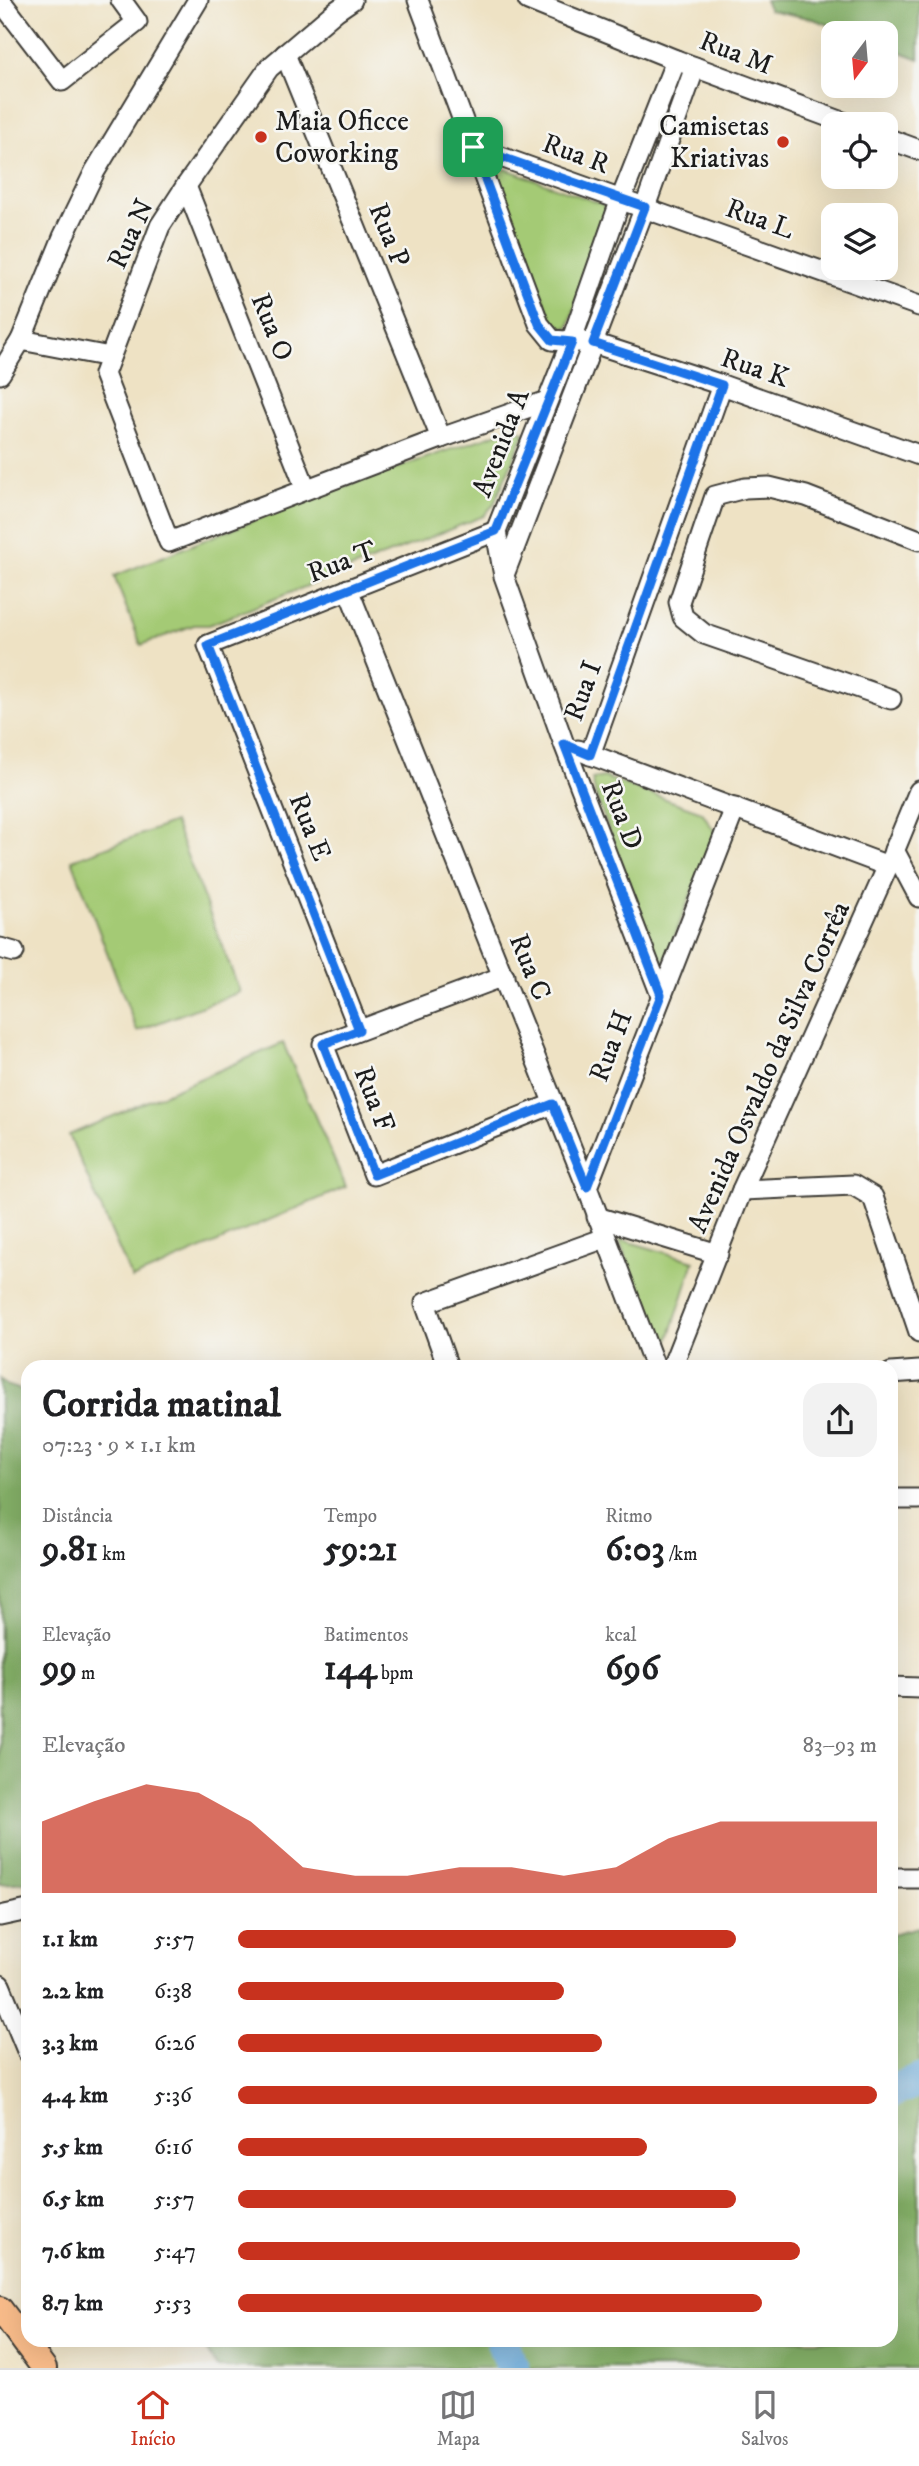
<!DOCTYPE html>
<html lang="pt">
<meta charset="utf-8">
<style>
:root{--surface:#fff;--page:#f2f2f2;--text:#202124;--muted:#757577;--line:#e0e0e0;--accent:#c8321e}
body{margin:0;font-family:"IM FELL DW Pica",serif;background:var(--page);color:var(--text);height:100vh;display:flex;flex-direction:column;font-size:26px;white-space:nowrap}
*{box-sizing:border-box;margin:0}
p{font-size:23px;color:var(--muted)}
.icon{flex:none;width:38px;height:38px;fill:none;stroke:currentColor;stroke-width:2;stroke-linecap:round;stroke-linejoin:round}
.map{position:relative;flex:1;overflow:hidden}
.sheet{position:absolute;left:21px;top:1360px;width:877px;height:987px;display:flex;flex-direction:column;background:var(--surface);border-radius:21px;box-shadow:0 7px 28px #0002}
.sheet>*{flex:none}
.needle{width:46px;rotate:196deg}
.buttons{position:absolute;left:821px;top:21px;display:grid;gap:14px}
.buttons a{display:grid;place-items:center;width:77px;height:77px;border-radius:14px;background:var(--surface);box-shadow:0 7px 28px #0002;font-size:35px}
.pin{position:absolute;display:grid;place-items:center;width:60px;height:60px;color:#fff;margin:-30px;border-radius:14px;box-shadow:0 4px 10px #0006}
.round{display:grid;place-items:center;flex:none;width:74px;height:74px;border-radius:21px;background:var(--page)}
.head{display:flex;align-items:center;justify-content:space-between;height:119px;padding:0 21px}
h1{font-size:38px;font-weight:800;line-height:52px}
.metrics{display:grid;grid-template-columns:repeat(3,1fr);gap:10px;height:119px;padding:7px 21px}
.metrics div{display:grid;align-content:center}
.metrics b{font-size:35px;font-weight:800}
.metrics small{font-size:19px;font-weight:400}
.metrics p{font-size:19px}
.chart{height:196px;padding:14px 21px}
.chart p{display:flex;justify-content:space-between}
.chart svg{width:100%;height:126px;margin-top:7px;fill:var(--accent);opacity:.7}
ul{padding:0 21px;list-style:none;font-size:23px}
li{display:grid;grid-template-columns:112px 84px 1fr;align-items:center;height:52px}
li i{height:18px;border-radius:9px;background:var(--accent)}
.tabs{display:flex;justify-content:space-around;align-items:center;height:98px;border-top:2px solid var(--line);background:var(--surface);font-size:19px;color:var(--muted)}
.tabs a{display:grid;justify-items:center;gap:4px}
.tabs .selected{color:var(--accent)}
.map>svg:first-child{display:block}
.green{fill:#a4ca75;stroke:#607348;stroke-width:2}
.forest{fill:#83ae66;stroke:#506541;stroke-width:2}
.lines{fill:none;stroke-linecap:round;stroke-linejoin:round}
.river{stroke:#64a6d8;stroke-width:33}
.minor-casing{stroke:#3c3a35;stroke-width:23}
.major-casing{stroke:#3c3a35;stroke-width:28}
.minor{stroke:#fff;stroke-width:19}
.major{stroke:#f9bc8a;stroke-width:24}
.route-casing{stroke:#fff;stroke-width:14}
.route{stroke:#1a73e8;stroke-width:9}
.poi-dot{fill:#c8321e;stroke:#f6f6f2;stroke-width:2.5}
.labels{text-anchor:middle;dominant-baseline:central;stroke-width:5;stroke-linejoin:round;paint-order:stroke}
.street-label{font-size:28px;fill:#1c1c1c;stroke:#f6f6f2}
.poi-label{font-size:28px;fill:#1c1c1c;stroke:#f6f6f2;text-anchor:start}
</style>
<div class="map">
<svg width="919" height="2368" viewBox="0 0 919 2368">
<rect width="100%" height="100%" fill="#f6f6f2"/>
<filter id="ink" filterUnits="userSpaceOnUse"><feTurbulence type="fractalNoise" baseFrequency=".0143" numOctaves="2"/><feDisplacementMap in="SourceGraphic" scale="14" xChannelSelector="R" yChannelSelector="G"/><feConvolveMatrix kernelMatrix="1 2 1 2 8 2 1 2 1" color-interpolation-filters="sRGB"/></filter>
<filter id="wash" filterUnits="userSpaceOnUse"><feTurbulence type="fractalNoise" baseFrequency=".00686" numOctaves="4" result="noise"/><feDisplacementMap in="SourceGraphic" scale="28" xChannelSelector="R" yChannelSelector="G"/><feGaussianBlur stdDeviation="1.57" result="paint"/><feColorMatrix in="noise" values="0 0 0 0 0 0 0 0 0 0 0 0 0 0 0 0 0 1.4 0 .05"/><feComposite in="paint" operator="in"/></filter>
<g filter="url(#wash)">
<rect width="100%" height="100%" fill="#eee2c4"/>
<!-- green -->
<g class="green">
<polygon points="503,168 602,204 608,211 568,328 554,325 493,172"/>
<polygon points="510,429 525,432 494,504 484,516 209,625 194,625 141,645 114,576 310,498"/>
<polygon points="604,777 702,812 715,832 665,961 658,958 596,796 592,779"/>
<polygon points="174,822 240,992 137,1031 72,860"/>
<polygon points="283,1043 346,1187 132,1279 69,1135"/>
<polygon points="619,1239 694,1261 667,1345 654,1341"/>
</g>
<!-- forest -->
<g class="forest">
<polygon points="765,0 919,0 919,59 886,46 886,33 851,33 813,19 769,10"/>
<polygon points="0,1379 6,1385 28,1392 28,1882 0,1884"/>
<polygon points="919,1927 919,2368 217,2368 200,2340 891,2340 891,1934"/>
</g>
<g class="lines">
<!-- river -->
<g class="river">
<polyline points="891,2092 919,2080"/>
<polyline points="502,2340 510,2363 514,2368"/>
</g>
</g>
</g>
<g filter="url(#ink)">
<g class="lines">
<defs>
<g id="minor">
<polyline points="0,0 62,81 137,22 121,0"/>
<polyline points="352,0 336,11 269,68 186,186 160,226 104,374 169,542 441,438 547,401"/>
<polyline points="418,0 539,324 552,340 593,343 722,385 919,455"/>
<polyline points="528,0 676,60 848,124"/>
<polyline points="285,54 441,438"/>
<polyline points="886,138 919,150"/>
<polyline points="473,147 919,306"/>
<polyline points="186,186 306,489"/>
<polyline points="21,340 110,357"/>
<polyline points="0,374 21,340 63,237 95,171 198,0"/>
<polyline points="504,575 645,207 695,67"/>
<polyline points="348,589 587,1187 655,1367"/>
<polyline points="891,699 704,634 683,617 679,602 715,496 745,488 769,487 806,496 919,540"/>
<polyline points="578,750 888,866"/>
<polyline points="590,755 722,385"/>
<polyline points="894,850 919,897"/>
<polyline points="0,948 14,952"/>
<polyline points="504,976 323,1044 374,1175 553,1104"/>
<polyline points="661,995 564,744 504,576 496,531 571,342 621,199 676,60"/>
<polyline points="359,1030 208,645 496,531"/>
<polyline points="587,1187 735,808"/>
<polyline points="742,1190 853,1185 873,1197 919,1332"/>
<polyline points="597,1217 718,1254"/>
<polyline points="448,1367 425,1303 605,1238"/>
<polyline points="672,1367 742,1190 888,866 919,791"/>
<polyline points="891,1373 919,1371"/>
<polyline points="891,1499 919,1499"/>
<polyline points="891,1687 919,1688"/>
<polyline points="891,1878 919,1878"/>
<polyline points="0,1916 28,1910"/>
<polyline points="0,1985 28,2053"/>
</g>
<polyline id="major" points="0,2309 44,2368"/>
</defs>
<!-- minor casing -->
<use href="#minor" class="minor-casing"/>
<!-- major casing -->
<use href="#major" class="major-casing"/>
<!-- minor -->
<use href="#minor" class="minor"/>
<!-- major -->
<use href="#major" class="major"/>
</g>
</g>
<g class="lines" filter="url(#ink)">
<defs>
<polygon id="route" points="473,147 645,207 593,343 722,385 590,755 564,744 661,995 587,1187 553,1104 374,1175 323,1044 359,1030 208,645 496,531 572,342 552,340 539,324"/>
</defs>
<!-- route casing -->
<use href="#route" class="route-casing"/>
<!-- route -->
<use href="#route" class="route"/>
</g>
<!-- markers -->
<g class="poi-dot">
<circle cx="261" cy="137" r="7"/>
<circle cx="783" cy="142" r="7"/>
</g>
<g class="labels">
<!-- street labels -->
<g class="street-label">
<text transform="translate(736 53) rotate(21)">Rua M</text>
<text transform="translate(576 154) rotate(20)">Rua R</text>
<text transform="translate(760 219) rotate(20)">Rua L</text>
<text transform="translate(131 234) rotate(-65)">Rua N</text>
<text transform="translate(389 235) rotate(68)">Rua P</text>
<text transform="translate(272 327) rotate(68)">Rua O</text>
<text transform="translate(755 368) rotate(19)">Rua K</text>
<text transform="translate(501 443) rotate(-69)">Avenida A</text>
<text transform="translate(342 562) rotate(-21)">Rua T</text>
<text transform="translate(583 691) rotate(-70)">Rua I</text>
<text transform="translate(622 815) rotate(69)">Rua D</text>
<text transform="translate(310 827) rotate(68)">Rua E</text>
<text transform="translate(530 967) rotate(68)">Rua C</text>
<text transform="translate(611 1046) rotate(-69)">Rua H</text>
<text transform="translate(769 1067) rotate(-66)">Avenida Osvaldo da Silva Corrêa</text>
<text transform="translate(374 1099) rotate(69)">Rua F</text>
</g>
<!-- poi labels -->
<g class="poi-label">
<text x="275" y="121">Maia Oficce<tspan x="275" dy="32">Coworking</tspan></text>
<text x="769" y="126" text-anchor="end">Camisetas<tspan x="769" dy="32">Kriativas</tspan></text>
</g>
</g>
</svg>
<div class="buttons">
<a><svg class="needle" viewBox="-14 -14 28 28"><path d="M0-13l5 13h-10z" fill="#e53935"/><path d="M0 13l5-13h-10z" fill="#757577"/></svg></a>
<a><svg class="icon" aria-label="locate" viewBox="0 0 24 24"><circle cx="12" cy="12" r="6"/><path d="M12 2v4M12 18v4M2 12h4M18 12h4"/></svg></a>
<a><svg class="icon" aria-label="layers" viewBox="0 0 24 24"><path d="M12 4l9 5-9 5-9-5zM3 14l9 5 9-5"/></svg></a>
</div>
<div class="pin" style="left:473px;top:147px;background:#1e9e55"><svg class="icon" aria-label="arrive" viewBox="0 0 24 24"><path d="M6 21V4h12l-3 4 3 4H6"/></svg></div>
<section class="sheet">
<div class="head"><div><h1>Corrida matinal</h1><p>07:23 · 9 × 1.1 km</p></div><a class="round"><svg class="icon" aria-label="share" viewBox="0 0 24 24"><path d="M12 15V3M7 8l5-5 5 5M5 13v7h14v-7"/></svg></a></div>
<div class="metrics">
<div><p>Distância</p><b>9.81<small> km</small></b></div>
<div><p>Tempo</p><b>59:21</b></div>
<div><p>Ritmo</p><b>6:03<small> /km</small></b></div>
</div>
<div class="metrics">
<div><p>Elevação</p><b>99<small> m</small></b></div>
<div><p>Batimentos</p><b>144<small> bpm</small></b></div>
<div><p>kcal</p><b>696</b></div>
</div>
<div class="chart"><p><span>Elevação</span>83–93 m</p>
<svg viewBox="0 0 160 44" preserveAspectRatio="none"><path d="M0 44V19L10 12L20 6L30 9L40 19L50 35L60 38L70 38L80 35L90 35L100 38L110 35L120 25L130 19L140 19L150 19L160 19V44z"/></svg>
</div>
<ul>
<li><b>1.1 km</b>5:57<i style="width:78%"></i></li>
<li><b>2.2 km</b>6:38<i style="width:51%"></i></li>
<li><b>3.3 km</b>6:26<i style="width:57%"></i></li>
<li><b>4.4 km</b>5:36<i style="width:100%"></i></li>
<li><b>5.5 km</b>6:16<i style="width:64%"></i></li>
<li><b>6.5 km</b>5:57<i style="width:78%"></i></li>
<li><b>7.6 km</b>5:47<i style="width:88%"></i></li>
<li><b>8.7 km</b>5:53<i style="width:82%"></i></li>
</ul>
</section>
</div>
<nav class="tabs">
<a class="selected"><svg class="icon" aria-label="home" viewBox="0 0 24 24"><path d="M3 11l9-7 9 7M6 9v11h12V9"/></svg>Início</a>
<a><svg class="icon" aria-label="map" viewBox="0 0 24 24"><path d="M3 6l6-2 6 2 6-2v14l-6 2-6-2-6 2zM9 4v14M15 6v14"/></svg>Mapa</a>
<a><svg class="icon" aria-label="saved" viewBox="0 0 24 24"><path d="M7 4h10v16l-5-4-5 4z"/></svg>Salvos</a>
</nav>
